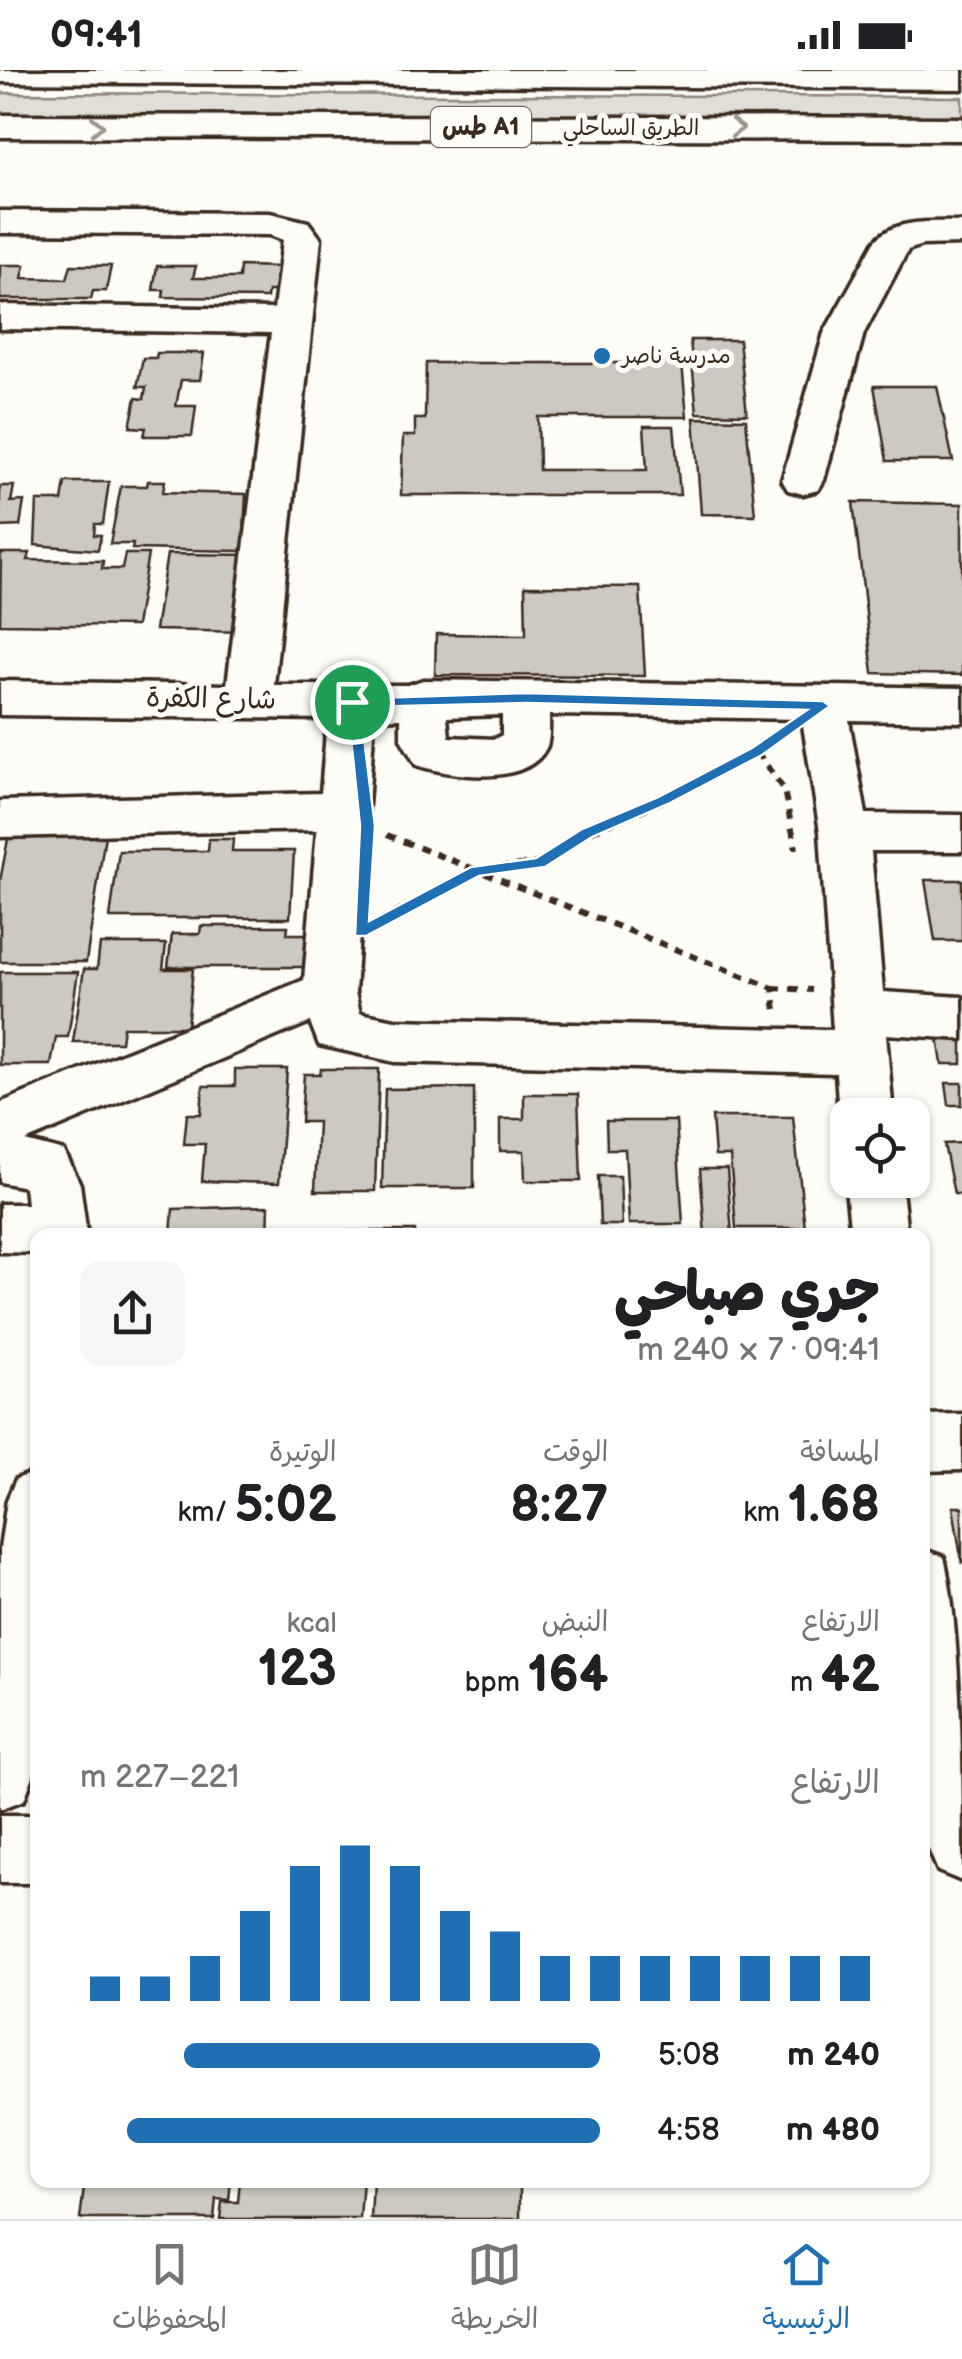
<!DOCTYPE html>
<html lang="ar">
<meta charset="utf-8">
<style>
:root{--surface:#fff;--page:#f6f6f6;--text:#202124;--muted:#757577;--line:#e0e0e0;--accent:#1f6fb2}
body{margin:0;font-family:"Balsamiq Sans","Playpen Sans Arabic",sans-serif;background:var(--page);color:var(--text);direction:rtl;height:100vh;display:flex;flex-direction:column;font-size:38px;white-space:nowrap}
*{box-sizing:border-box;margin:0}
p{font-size:32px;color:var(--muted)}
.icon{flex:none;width:55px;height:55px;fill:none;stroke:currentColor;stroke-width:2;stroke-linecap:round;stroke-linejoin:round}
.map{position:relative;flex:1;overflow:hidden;direction:ltr}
.side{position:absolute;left:30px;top:1158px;width:900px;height:960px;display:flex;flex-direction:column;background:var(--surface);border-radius:20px;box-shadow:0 2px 8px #0004;direction:rtl}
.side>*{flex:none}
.fabs{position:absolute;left:830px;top:1028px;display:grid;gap:20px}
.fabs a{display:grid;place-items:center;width:100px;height:100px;border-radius:20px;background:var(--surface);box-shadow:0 2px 8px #0004;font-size:50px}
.pin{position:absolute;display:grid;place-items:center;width:85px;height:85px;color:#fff;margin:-42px;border:5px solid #fff;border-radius:50%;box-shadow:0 2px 10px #0007}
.round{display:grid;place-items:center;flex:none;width:105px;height:105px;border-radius:20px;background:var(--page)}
.overview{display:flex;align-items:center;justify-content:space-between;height:170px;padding:0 50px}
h1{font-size:55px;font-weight:800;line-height:75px}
.stats{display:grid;grid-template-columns:repeat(3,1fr);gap:15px;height:170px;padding:10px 50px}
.stats div{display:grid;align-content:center}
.stats b{font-size:50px;font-weight:800}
.stats small{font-size:28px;font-weight:400}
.stats p{font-size:28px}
.chart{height:280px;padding:20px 50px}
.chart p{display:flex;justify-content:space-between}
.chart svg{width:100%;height:180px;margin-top:10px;stroke:var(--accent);stroke-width:6}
ul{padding:0 50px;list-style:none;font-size:32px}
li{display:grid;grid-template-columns:160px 120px 1fr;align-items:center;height:75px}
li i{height:25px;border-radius:12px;background:var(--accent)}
.status{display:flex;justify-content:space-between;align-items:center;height:70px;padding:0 50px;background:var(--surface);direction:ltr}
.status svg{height:28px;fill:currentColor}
.dock{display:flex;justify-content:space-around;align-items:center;height:140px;border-top:2px solid var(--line);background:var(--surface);font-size:28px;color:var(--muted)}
.dock a{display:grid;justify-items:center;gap:5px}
.dock .active{color:var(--accent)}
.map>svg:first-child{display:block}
.green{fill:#e1ded7;stroke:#8e847a;stroke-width:2.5}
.building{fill:#cdc8c2;stroke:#3b2a1e;stroke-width:2.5}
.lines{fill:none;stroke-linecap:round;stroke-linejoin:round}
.minor-casing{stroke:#3b2a1e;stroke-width:7}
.highway-casing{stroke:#3b2a1e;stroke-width:7}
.path{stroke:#3b2a1e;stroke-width:6;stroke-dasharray:9 8;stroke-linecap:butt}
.minor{fill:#fdfcf7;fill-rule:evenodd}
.highway{fill:#fdfcf7;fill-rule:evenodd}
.oneway{stroke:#9c938a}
.route{fill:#1f6fb2;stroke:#fff;stroke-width:2.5;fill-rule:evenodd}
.poi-dot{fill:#1f6fb2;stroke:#fdfcf7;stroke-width:4}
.labels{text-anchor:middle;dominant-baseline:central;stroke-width:10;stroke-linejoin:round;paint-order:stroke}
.far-street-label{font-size:22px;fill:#3b2a1e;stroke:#fdfcf7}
.far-poi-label{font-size:22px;fill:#3b2a1e;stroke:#fdfcf7;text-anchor:start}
.shield{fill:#fdfcf7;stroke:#75695f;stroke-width:2.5}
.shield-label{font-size:25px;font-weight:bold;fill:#3b2a1e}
.street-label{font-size:28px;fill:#3b2a1e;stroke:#fdfcf7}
</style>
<div class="status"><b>09:41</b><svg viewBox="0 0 49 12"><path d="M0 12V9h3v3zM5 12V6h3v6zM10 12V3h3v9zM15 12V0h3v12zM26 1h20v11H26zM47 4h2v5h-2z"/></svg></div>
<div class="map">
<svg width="962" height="2149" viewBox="0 0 962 2149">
<rect width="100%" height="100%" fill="#fdfcf7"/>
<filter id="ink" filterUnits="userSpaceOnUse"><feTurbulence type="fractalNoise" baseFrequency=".01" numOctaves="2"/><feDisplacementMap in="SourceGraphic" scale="20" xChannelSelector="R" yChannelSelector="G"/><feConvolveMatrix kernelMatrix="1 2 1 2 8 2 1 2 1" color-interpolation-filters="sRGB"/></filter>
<g filter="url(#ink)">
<!-- green -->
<polygon class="green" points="0,23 962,27 962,49 0,46"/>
<!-- building -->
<g class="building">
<polygon points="0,195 25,195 22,208 67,209 71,195 111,196 106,221 93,221 91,229 0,229"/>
<polygon points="157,196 196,196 193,208 239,208 240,196 282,197 279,221 268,221 267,228 163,227 164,220 153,220"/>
<polygon points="690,270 739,270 747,344 697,343"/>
<polygon points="157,283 204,283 200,310 181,310 176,336 196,336 192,366 144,366 146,358 130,357 136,328 144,329 146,317 137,317 143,288 156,288"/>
<polygon points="426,293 682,293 687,347 538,347 539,400 647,400 644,356 674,356 680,425 401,425 403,366 415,366 415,349 425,349"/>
<polygon points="874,316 937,316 953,391 887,391"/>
<polygon points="694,348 746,349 755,445 701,444"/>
<polygon points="148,411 165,411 163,422 246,424 243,481 132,479 133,474 110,474 121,416 147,416"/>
<polygon points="65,412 109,412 103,454 95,454 94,465 101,465 98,480 35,475 37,431 62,431"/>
<polygon points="0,416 14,416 11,432 24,431 20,456 0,457"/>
<polygon points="853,432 962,434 962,605 873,603"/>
<polygon points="1,483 30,483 28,490 103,491 102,499 122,499 125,484 148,484 136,556 0,554"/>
<polygon points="167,484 258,485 249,562 155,560"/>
<polygon points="525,516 640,517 645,606 435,605 436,564 526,565"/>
<polygon points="9,764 105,765 86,892 0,892 0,811"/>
<polygon points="209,769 233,769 232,781 294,781 290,848 110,848 119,781 208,781"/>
<polygon points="925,810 962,810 962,871 935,871"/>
<polygon points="201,856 288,856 287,864 315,864 313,897 168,897 172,864 200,864"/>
<polygon points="100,874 166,874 163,899 193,899 187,957 123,957 121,972 73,972 84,899 97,899"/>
<polygon points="0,902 78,902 68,967 56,967 51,995 0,995"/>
<polygon points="938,968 962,968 962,994 942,994"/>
<polygon points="235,999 287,999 279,1113 202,1111 205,1074 184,1074 187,1044 201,1044 203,1016 235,1016"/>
<polygon points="321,999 379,999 375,1121 315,1121 318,1052 301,1052 304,1004 320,1004"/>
<polygon points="946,1013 962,1013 962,1035 949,1035"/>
<polygon points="474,1018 474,1118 382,1118 385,1019"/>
<polygon points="524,1024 578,1024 581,1111 525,1111 524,1081 500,1081 500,1049 524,1049"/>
<polygon points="712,1047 793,1047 805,1158 736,1158 730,1086 715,1086"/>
<polygon points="606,1051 676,1051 683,1154 629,1154 625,1079 607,1079"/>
<polygon points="962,1073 962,1124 954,1124 944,1074"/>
<polygon points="700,1099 727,1099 732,1165 705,1165"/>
<polygon points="598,1106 620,1106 622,1155 600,1155"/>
<polygon points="269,1136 268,1165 171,1165 173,1139"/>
<rect x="290" y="1161" width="125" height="4"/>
<polygon points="953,1437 962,1437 962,1494"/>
<polygon points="85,2110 231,2110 229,2130 216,2129 214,2149 80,2149"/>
<polygon points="240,2110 363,2110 360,2149 220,2149 222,2132 238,2132"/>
<polygon points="373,2110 520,2110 520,2149 371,2149"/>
</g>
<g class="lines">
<defs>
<g id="minor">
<path d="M0,141L270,143L308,152L321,169L274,615H408L423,610L962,618V652L849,650L866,744L962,745V781H871L883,922L962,927V969L886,964L893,1045H848L847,1061L839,1045L836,1003L395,992L319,975L310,952L25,1071L64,1081L80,1114L87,1165H38V1183L0,1182V1134H27L25,1117L0,1112V1033L304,910L317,760L0,767V731L321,723L327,649L0,645V611L227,615L271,263L0,259V235L274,239L283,170L270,165L0,163ZM502,645V665L495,669L449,667L447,647ZM549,645L802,649L820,762L833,960L395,950L360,943L355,922L374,649L401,648V669L416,695C450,706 528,718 547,676C550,667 549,655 549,645Z"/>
<path d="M962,152V174L922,175L908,180L864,263L824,410L818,420L803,424L788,420L782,410L824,263L874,173C891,148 935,152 962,152Z"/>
<polygon points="848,1105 848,1110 901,1110 907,1165 851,1165 845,1110"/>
<polygon points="962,1344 962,1400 922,1401 922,1345"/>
<polygon points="38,1401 38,1675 33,1706 24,1730 0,1739 0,1479 7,1430 16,1409"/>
<path d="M922,1479L944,1487C962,1563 962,1724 962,1811L938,1801L928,1777L922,1739Z"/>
<rect x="0" y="1745" width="38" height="68"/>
</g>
<g id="highway">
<polygon points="0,0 962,0 962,19 0,12"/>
<polygon points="0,45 962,48 962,70 0,67"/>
</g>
</defs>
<!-- minor casing -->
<use href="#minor" class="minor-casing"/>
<!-- highway casing -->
<use href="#highway" class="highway-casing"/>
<!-- path -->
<g class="path">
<polyline points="757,682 784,720 796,779"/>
<polyline points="387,765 476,800 539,793 587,763 663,731 772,671"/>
<polyline points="379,852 476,800 773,918 776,941"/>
<polyline points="773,918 812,920"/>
</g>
<!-- minor -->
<use href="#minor" class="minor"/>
<!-- highway -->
<use href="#highway" class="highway"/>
</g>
<!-- one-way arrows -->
<defs><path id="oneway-chevron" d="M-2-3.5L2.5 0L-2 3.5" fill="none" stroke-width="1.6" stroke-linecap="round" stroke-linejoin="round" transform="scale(2.5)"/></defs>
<g class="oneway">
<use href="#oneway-chevron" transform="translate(97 56)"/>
<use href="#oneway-chevron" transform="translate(737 58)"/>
</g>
</g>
<!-- route -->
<path class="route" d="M526,623L823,631L830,636L762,685L668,734L592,767L545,797L479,806L366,866H355L360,756L347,629ZM526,633L807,640L752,678L658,727L582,759L536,788L471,797L369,851L375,756L360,637Z"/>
<!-- markers -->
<circle class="poi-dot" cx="602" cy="286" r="10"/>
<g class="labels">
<!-- far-street labels -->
<g class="far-street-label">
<text x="631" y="58">الطريق الساحلي</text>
</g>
<!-- far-poi labels -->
<g class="far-poi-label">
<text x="622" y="286">مدرسة ناصر</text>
</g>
<!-- shield labels -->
<rect class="shield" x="431" y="37" width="100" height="40" rx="8"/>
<g class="shield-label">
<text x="481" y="57">طس A1</text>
</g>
<!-- street labels -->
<g class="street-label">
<text transform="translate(211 629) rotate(1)">شارع الكفرة</text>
</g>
</g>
</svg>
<div class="fabs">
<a><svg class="icon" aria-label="locate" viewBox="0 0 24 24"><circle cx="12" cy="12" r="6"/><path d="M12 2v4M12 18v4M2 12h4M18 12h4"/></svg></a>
</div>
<div class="pin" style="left:352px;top:632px;background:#1e9e55"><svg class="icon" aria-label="arrive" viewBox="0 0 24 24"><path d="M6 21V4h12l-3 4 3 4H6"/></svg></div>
<section class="side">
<div class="overview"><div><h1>جري صباحي</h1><p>09:41 · 7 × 240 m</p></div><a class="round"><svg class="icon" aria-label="share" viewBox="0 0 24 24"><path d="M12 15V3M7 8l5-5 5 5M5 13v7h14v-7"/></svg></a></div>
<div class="stats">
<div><p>المسافة</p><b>1.68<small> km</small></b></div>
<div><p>الوقت</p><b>8:27</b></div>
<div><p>الوتيرة</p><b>5:02<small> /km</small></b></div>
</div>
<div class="stats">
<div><p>الارتفاع</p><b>42<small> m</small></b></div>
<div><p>النبض</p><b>164<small> bpm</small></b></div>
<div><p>kcal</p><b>123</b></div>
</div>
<div class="chart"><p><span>الارتفاع</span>221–227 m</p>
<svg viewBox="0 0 160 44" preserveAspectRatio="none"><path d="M5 44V38M15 44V38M25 44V33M35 44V22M45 44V11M55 44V6M65 44V11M75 44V22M85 44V27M95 44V33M105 44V33M115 44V33M125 44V33M135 44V33M145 44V33M155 44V33"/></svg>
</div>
<ul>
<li><b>240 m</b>5:08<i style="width:80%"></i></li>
<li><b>480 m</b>4:58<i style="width:91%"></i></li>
</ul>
</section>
</div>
<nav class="dock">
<a class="active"><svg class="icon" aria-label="home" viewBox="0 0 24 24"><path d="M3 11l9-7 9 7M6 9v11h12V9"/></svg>الرئيسية</a>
<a><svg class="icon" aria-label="map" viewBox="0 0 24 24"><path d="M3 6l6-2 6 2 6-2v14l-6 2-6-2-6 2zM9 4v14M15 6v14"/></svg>الخريطة</a>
<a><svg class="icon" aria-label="saved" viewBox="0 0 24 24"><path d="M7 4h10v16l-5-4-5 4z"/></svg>المحفوظات</a>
</nav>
